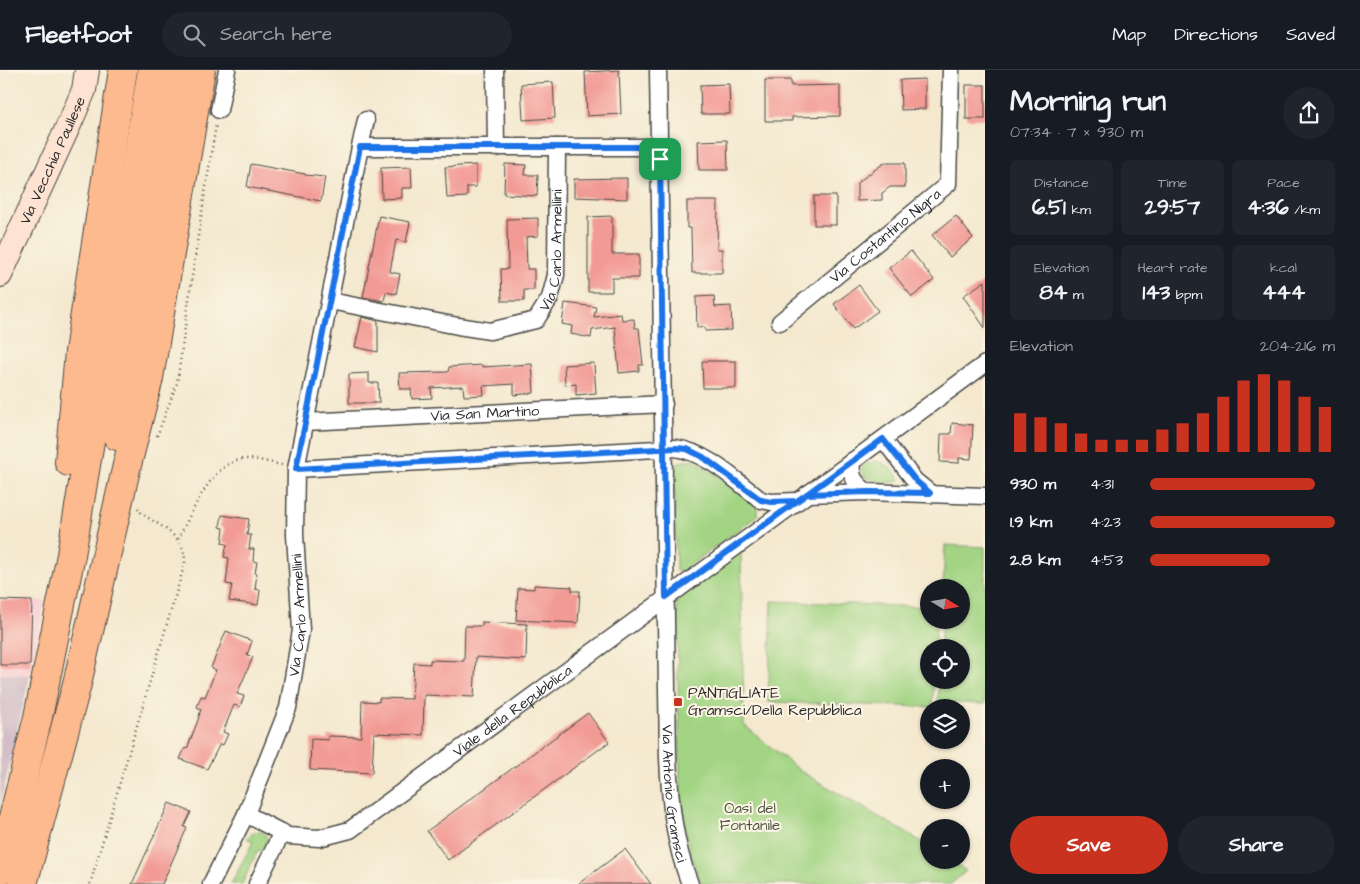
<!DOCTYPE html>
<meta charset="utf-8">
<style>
:root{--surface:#171b24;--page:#20242c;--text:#f1f3f6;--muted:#9ea1a6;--line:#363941;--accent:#c8321e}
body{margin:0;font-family:"Architects Daughter",sans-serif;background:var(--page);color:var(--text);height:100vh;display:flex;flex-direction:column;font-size:19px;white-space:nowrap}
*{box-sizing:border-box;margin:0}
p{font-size:16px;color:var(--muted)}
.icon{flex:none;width:28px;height:28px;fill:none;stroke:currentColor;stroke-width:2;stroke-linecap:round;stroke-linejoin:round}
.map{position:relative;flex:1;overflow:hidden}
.drawer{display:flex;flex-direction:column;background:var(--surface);width:375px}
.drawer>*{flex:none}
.needle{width:32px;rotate:101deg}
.tools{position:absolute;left:920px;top:509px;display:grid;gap:10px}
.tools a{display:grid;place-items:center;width:50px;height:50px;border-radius:50%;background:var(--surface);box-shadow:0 1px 4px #0004;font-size:25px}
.pin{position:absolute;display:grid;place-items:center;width:42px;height:42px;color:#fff;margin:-21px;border-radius:10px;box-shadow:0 2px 8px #0006}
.round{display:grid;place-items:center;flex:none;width:52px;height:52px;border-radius:26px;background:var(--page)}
.summary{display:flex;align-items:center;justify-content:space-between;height:85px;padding:0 25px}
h1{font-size:28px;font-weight:800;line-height:38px}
.figures{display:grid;grid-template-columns:repeat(3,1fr);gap:8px;height:85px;padding:5px 25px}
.figures div{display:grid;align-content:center;border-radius:8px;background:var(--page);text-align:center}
.figures b{font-size:21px;font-weight:800}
.figures small{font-size:14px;font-weight:400}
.figures p{font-size:14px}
.chart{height:140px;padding:10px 25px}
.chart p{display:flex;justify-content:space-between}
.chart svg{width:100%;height:90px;margin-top:5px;stroke:var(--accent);stroke-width:6}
.action{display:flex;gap:10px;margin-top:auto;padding:10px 25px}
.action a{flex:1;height:58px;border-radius:30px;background:var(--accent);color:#fff;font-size:20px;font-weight:800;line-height:58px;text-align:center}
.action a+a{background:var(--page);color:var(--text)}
ul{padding:0 25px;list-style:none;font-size:16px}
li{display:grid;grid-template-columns:80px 60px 1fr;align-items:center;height:38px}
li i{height:12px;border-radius:6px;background:var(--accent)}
header{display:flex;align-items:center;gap:30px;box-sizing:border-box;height:70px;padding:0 25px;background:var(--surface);border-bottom:1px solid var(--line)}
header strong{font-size:24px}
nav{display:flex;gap:28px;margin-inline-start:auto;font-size:18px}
.search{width:350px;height:45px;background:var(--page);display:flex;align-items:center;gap:12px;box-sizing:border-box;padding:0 18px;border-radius:28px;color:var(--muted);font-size:19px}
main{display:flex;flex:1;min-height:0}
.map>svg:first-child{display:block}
.built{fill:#f7cfd4}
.industrial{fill:#d2bdc8}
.green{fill:#a2d483;stroke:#668057}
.building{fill:#f29a94}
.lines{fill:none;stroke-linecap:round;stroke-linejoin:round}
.street-casing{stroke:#494844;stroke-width:19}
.secondary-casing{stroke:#494844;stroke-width:26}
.highway-casing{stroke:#494844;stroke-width:30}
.path{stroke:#494844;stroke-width:2.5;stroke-dasharray:1 4;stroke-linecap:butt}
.street{stroke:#fff;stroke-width:16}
.secondary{stroke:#fee3d2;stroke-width:24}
.highway{stroke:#fcba8e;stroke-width:28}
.route-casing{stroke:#fff;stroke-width:10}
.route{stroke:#1a73e8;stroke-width:6}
.poi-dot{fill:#c8321e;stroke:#fcf5e5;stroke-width:2}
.labels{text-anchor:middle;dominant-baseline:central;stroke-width:4;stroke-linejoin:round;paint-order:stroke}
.street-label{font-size:15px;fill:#2b2b2b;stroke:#fcf5e5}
.poi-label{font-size:15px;fill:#2b2b2b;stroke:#fcf5e5;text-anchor:start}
.park-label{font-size:15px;fill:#495541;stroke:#fcf5e5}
</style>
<header>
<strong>Fleetfoot</strong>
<div class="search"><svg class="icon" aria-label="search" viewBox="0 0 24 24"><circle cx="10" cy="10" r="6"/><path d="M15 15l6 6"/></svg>Search here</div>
<nav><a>Map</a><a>Directions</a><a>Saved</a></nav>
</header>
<main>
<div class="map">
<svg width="985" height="814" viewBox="0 0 985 814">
<rect width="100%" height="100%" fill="#fcf5e5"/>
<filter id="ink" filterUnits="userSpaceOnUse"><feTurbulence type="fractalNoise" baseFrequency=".02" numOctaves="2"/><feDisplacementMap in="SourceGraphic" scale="10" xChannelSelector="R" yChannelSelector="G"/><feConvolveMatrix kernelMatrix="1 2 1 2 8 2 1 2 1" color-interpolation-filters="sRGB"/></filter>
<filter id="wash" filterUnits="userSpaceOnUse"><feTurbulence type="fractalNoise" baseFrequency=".0096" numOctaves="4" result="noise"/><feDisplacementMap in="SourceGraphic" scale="20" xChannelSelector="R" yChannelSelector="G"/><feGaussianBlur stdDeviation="1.12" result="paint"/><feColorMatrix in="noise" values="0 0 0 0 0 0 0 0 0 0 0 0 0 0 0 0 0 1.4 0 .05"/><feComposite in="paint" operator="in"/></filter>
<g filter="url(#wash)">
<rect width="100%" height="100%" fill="#f4e9cf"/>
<!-- built -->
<polygon class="built" points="0,530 45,531 30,605 0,604"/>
<!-- industrial -->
<polygon class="industrial" points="0,604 30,605 0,736"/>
<!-- green -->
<g class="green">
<polygon points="694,389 757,435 757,446 681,502 676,501 674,399 680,392"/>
<path d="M875,391C887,393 894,400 900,410C891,414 862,414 861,399L863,395Z"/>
<polygon points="945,475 985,477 985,634 938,632 939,610 961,610 961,578 940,577 942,550 961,550 961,518 943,517"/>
<path d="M741,480L744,655L800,701L929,776V790H951L966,801L951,814H702C679,764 680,710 679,656C678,614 677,572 677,530Z"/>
<polygon points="772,531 929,537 929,550 936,550 935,577 929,578 929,610 934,610 932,637 768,632"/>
<path d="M261,761C269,767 269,774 265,783L258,780L242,814H231L253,772L247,768L254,762Z"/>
</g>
<g id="blocks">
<!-- building -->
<g class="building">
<polygon points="619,0 621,44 587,46 585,2"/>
<polygon points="925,9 925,39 901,40 900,10"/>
<polygon points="765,10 791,10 791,16 840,15 840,46 792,47 792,51 765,51"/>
<polygon points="553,12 555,48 523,50 521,14"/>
<polygon points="729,14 730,44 701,44 700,15"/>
<rect x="966" y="15" width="19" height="34"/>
<polygon points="727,70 728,100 699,100 698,71"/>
<polygon points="884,93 905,93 905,117 890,117 882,123 882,130 857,131 857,113"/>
<polygon points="251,94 305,104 305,105 325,107 321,131 247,117"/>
<polygon points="505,94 526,95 525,105 538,105 537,126 504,124"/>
<polygon points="476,95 476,117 467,117 467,127 447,128 445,97"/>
<polygon points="411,97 412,118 402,118 402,128 382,129 381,98"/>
<polygon points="627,108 627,129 574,127 574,109"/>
<rect x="814" y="126" width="22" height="29"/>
<polygon points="687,131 718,131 717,179 722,179 722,203 692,203 691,158 687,158"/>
<polygon points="379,146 410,152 406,172 396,170 390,202 400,204 396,224 386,222 384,231 363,227"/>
<polygon points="612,146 612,184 639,184 639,208 612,208 612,222 588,222 588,147"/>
<polygon points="956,146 973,168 950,187 932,165"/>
<polygon points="538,148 538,166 526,167 527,199 534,199 534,220 524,220 524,231 502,231 501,199 508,199 507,149"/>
<polygon points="911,181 934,210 912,227 889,198"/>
<polygon points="985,211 985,258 963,226"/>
<polygon points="859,215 878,241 853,259 834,234"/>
<polygon points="714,226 715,237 731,236 732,260 705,261 705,257 697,258 696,227"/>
<polygon points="565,233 596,237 594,247 621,244 622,250 634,249 635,258 639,258 643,295 639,295 639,301 619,303 615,257 592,260 591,268 571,264 572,256 562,254"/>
<polygon points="362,247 378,251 378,282 355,277"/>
<polygon points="702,291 736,291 736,318 703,318"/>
<polygon points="594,293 596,323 576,325 576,314 565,315 564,295"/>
<polygon points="532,294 534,323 514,325 514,314 483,316 484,325 464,326 463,316 431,318 432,328 412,329 411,319 400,319 399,303 448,302 449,297 482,295 482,297"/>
<polygon points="369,303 369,313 378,313 379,333 349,333 349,304"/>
<polygon points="952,353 973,355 971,389 959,388 959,393 940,392 941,364 951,364"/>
<polygon points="222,445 249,449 247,465 251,465 249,479 254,479 253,491 257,492 255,503 257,503 255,519 260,520 258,535 229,531 232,515 226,514 229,488 224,487 227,474 222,473 224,458 220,457"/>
<polygon points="534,515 572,517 572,521 580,521 578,553 516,550 518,518 534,519"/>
<polygon points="0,530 32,531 30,595 0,595"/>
<polygon points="482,552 527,554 526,590 476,587 474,627 424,625 423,665 374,663 372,703 310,700 311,669 328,670 328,666 361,667 362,631 379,632 379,628 412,629 414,593 430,594 430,590 464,591 465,556 482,556"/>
<polygon points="226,561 252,571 247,585 253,587 237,624 244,626 240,637 234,635 223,662 228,664 223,675 220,674 207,699 180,689 185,678 187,679 198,650 201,639 197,637 201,626 205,627 216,600 211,598"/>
<polygon points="588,643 609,672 448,790 427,761"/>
<polygon points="169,733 191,742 184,757 187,758 177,780 162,814 132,814"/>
<polygon points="625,779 651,814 578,814"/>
</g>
</g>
</g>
<g filter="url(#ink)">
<use href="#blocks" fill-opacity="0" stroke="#494844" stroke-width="1"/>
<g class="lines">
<defs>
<g id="street">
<polyline points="495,0 496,78"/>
<path id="s1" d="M658,0L668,688C670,732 674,773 690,814"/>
<polyline points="219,40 227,0"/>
<polyline points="360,77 366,50"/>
<path id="s2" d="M330,231L458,256L490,261L536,250L550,228L556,205L557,77"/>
<path id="s3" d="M780,252L948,114L951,0"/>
<path id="s4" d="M305,352L664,334"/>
<polyline points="883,369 915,411 930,423"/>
<path d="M852,391C850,407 855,413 867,422"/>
<path d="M296,399L675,378C707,382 736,411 761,430L771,432L797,431"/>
<polyline points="807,424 867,422 985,426"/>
<path id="s5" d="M246,744L288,766L319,768L350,760L985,294"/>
<path id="s6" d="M211,814L246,744L288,638L301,560L295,465L296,399L360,77H659"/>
<polyline points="257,814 282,762"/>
</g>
<g id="secondary">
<path id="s7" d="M0,205L72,48L84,20L87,0"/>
</g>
<g id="highway">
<polyline points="117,366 176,0"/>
<polyline points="69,392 79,282 123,0"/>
<polyline points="0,801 38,647 71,485 152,0"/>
<polyline points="23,814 77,614 127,395 149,308 201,0"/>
</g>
</defs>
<!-- street casing -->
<use href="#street" class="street-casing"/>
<!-- secondary casing -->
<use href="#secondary" class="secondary-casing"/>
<!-- highway casing -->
<use href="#highway" class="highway-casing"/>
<!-- path -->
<g class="path">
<polyline points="157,366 177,313 198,166 216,55"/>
<path d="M178,469C193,442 212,388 248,389C259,389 271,393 282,395"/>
<path d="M90,814L185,493C186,467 161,456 142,444L138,438"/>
</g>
<!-- street -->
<use href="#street" class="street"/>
<!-- secondary -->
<use href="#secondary" class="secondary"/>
<!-- highway -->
<use href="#highway" class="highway"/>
</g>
</g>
<g class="lines" filter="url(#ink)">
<defs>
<polyline id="route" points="660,89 659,77 360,77 296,399 676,378 687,379 703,387 761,430 771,432 797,431 807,424 868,422 930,423 916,411 883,369 807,424 797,431 666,527 660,89"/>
</defs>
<!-- route casing -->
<use href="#route" class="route-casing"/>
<!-- route -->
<use href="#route" class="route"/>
</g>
<!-- markers -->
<rect class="poi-dot" x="673" y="627" width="10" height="10" rx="2.5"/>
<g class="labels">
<!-- street labels -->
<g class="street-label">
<text stroke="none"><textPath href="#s7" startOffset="126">Via Vecchia Paullese</textPath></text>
<text stroke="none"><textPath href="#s3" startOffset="136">Via Costantino Nigra</textPath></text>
<text stroke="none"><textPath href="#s2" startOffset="284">Via Carlo Armellini</textPath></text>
<text stroke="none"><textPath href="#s4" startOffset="180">Via San Martino</textPath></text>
<text stroke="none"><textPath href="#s6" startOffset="286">Via Carlo Armellini</textPath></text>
<text stroke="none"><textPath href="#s5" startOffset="312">Viale della Repubblica</textPath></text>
<text stroke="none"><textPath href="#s1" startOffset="724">Via Antonio Gramsci</textPath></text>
</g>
<!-- poi labels -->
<g class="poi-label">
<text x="688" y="623">PANTIGLIATE<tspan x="688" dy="17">Gramsci/Della Repubblica</tspan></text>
</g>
<!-- park labels -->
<g class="park-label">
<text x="750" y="738">Oasi del<tspan x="750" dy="17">Fontanile</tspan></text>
</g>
</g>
</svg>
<div class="tools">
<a><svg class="needle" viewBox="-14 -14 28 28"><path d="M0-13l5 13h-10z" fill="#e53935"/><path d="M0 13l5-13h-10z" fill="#9ea1a6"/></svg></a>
<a><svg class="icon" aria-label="locate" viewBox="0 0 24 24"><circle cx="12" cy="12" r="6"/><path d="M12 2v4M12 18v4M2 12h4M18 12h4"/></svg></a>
<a><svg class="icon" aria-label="layers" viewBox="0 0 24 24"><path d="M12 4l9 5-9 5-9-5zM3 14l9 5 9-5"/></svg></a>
<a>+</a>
<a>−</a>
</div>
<div class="pin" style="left:660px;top:89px;background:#1e9e55"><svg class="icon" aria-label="arrive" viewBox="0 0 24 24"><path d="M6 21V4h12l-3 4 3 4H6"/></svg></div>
</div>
<section class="drawer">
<div class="summary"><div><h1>Morning run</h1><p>07:34 · 7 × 930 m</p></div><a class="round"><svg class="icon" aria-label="share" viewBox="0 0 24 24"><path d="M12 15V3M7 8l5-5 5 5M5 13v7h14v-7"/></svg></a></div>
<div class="figures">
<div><p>Distance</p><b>6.51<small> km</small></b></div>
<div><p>Time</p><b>29:57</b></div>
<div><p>Pace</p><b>4:36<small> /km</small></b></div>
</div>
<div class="figures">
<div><p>Elevation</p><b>84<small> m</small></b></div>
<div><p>Heart rate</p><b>143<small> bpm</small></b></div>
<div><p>kcal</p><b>444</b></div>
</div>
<div class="chart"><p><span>Elevation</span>204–216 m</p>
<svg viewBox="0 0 160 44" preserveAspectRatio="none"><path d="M5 44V25M15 44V27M25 44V30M35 44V35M45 44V38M55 44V38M65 44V38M75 44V33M85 44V30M95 44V25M105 44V17M115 44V9M125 44V6M135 44V9M145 44V17M155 44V22"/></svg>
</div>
<ul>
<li><b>930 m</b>4:31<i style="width:89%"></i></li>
<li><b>1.9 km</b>4:23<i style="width:100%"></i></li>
<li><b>2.8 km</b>4:53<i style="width:65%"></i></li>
</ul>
<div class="action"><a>Save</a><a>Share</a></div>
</section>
</main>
